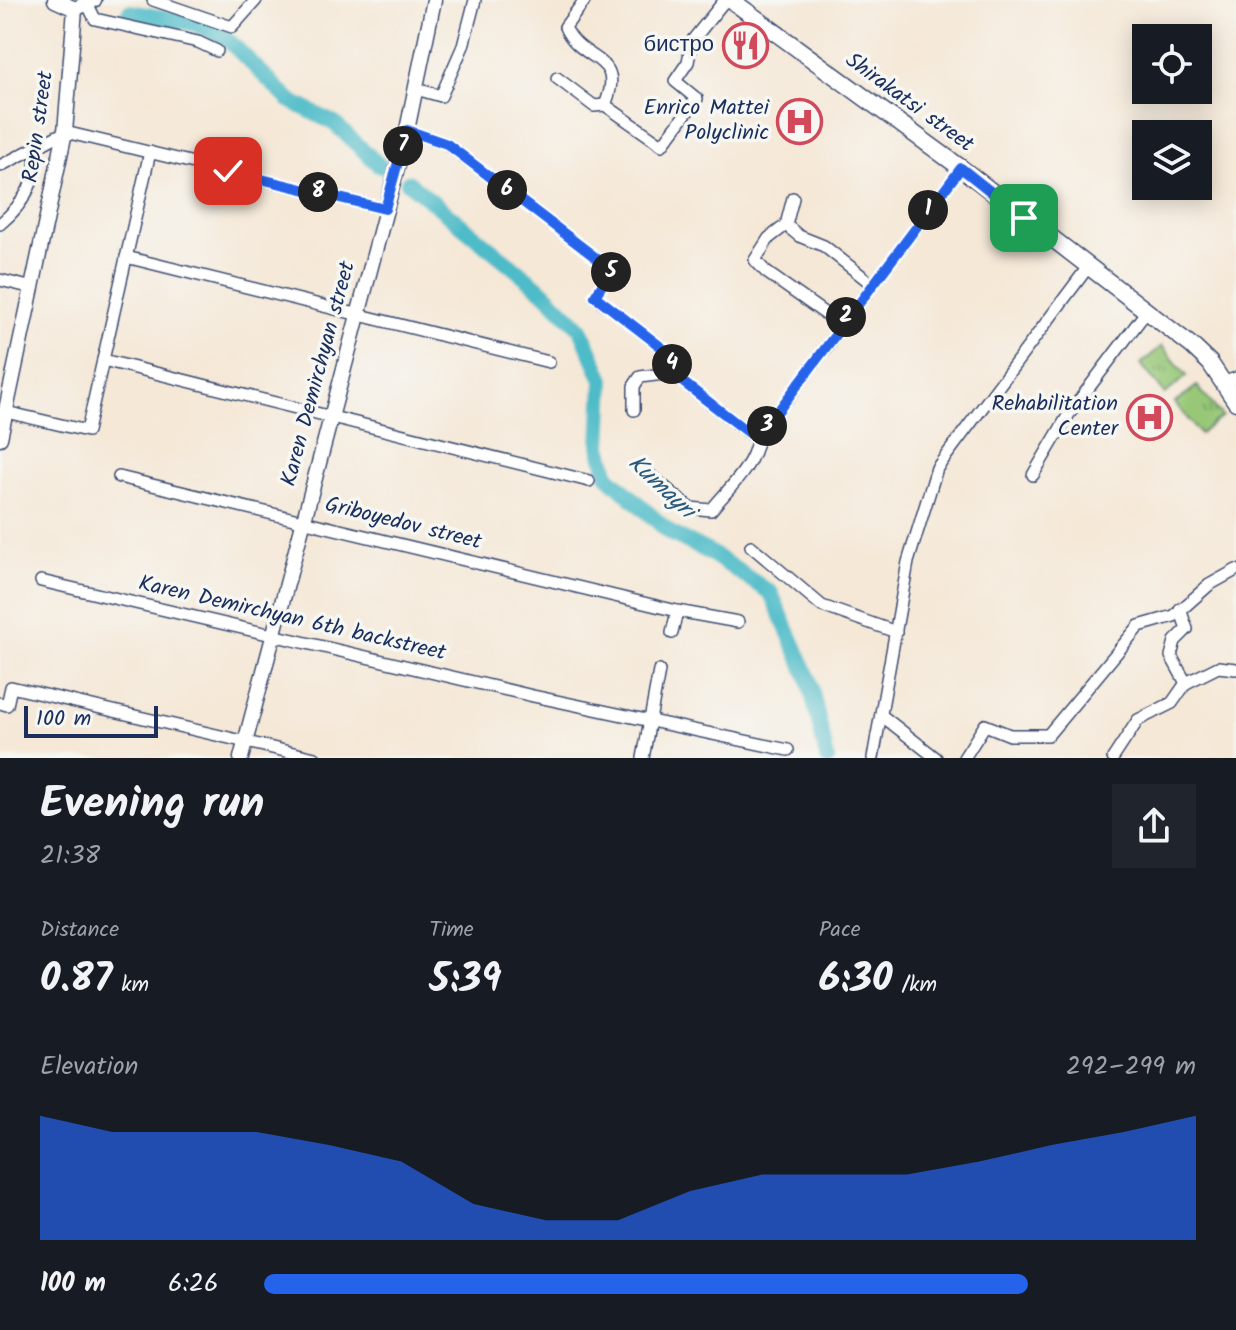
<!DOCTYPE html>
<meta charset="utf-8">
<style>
:root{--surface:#171b24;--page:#20242c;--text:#f1f3f6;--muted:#9ea1a6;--accent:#2563eb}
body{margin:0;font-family:Kalam,sans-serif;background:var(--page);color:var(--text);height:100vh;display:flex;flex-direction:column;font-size:30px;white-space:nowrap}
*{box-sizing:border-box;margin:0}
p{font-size:26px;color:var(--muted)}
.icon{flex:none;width:44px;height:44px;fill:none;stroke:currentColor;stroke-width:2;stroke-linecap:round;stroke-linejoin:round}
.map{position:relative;height:758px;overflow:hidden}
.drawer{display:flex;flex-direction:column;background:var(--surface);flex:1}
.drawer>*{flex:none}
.buttons{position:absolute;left:1132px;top:24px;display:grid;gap:16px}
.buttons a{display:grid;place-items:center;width:80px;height:80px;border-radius:0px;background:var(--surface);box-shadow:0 4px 20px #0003;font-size:40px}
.scale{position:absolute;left:24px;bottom:20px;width:134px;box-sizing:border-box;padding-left:8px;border:4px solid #1b2f5e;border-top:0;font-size:22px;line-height:28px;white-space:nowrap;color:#1b2f5e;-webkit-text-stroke:6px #f6f6f2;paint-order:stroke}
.pin{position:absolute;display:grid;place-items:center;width:68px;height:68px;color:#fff;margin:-34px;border-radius:16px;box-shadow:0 4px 12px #0006}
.km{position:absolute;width:40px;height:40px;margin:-20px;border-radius:50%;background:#222;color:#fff;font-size:22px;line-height:40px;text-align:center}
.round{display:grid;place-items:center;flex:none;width:84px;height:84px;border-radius:0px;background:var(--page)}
.head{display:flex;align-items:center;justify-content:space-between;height:136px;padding:0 40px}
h1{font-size:44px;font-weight:600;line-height:60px}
.figures{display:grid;grid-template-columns:repeat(3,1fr);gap:12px;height:136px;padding:8px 40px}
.figures div{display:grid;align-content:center}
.figures b{font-size:40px;font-weight:600}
.figures small{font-size:22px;font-weight:400}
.figures p{font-size:22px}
.chart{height:224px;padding:16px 40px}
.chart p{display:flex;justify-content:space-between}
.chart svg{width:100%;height:144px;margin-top:8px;fill:var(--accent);opacity:.7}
ul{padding:0 40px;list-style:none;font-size:26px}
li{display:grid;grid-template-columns:128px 96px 1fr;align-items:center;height:60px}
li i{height:20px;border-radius:10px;background:var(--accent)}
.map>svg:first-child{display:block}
.grass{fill:url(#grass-tufts);stroke:#597b6a;stroke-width:2}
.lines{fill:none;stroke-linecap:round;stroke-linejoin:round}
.river{stroke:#4ebbc8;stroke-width:16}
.minor-casing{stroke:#3c4b70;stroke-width:14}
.tertiary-casing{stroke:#3c4b70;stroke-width:17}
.primary-casing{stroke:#3c4b70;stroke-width:19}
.minor{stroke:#fff;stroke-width:11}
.tertiary{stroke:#fff;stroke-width:14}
.primary{stroke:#fff;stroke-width:16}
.route-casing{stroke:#fff;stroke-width:16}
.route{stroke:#2563eb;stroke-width:10}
.labels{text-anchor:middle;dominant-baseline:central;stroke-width:7;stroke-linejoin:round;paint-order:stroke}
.poi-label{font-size:22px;fill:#1b2f5e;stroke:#f6f6f2;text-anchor:end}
.street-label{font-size:22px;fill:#1b2f5e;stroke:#f6f6f2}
.water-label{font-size:24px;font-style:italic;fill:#2a597e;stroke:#f6f6f2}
</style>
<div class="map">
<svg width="1236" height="758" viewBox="0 0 1236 758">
<defs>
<pattern id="grass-tufts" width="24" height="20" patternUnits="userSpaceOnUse" patternTransform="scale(2)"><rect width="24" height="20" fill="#97c777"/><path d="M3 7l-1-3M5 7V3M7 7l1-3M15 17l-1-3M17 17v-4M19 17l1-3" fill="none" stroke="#7aa265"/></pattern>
</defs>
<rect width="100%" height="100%" fill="#f6f6f2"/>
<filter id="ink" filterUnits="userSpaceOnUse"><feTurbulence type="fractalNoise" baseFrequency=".0125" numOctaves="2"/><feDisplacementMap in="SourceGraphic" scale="16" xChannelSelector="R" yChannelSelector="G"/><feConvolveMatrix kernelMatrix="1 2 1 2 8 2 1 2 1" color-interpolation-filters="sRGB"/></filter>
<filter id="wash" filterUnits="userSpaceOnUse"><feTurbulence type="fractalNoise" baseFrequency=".006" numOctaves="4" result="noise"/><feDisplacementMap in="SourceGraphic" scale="32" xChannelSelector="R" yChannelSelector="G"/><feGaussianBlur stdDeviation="1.8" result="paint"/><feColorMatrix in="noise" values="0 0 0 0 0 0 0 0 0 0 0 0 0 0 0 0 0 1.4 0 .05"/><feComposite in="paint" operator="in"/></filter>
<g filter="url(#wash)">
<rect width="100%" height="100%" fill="#f5e8d7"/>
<!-- grass -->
<g class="grass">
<polygon points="1162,346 1187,376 1165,394 1141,364"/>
<polygon points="1197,386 1222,416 1200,434 1175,403"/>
</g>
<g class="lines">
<!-- river -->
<g class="river">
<polyline points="129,12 193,23 226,38 289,100 335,124 380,166"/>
<polyline points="408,182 544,292 581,329 603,380 600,446 608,476 670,533 709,552 771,593 809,679 827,758"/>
</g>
</g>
</g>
<g filter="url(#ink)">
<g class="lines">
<defs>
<g id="minor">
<polyline points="153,0 232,27 256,0"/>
<path d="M585,0L565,27C581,64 627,53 605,105L662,145L697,99L675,81L688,62L692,41L725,0"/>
<polyline points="88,5 95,19 198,42 217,51"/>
<polyline points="557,78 594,106 605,105"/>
<polyline points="416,89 441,96 463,46 475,0"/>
<polyline points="407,130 447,144 612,270 595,296 665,350 673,359 671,373 757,439 961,168"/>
<polyline points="0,166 65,132 385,209"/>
<polyline points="793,198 786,225 769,238 755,260 766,272 841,325"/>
<path d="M0,224C25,203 39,179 35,147"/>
<polyline points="786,225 799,236 824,246 872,284"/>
<polyline points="126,257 549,362"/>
<polyline points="0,280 33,288"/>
<polyline points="103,360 589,481"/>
<polyline points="1225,382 1236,378"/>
<polyline points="634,410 634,386 640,377 671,373"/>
<polyline points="6,412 87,431 150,152"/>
<path d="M650,475L690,508L711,510C728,489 754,467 757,439"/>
<polyline points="1033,475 1069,414 1146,312"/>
<polyline points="119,477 677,611 738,622"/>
<polyline points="751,546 822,606 896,632"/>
<polyline points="41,581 533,696 788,750"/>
<polyline points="1180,609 1187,629 1175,641 1171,656 1186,683"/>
<polyline points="672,633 677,611"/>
<polyline points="0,703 7,705 11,687 315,758"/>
<polyline points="881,715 936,758"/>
<polyline points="643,758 659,671"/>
<polyline points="873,758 908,562 937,468 1088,267"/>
<polyline points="964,758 985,725 1010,735 1048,735 1139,626 1174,616 1209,585 1236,570"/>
<polyline points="1113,758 1138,720 1172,703 1186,683 1218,667 1236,669"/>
</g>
<g id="tertiary">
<polyline points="55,0 75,9 94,0"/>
<polyline points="0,438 65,132 75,9"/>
<polyline points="241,758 407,130 434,0"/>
</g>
<polyline id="primary" points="731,0 961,168 1192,346 1210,363 1236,402"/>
</defs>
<!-- minor casing -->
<use href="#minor" class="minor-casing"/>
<!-- tertiary casing -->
<use href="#tertiary" class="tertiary-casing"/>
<!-- primary casing -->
<use href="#primary" class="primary-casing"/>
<!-- minor -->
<use href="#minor" class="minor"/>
<!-- tertiary -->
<use href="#tertiary" class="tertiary"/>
<!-- primary -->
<use href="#primary" class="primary"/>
</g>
</g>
<g class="lines" filter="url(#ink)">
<defs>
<polyline id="route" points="228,171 385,209 407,130 447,144 612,270 595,296 665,350 673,359 671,373 757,439 961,168 1024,218"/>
</defs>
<!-- route casing -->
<use href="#route" class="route-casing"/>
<!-- route -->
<use href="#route" class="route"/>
</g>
<!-- icons -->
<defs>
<symbol id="restaurant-ring" viewBox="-11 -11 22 22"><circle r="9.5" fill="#f6f6f2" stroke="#d1495b" stroke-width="1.5"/><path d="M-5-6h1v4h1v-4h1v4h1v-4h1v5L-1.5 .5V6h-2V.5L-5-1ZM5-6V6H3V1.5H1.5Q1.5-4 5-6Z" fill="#d1495b"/></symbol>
<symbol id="hospital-ring" viewBox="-11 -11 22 22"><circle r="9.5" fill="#f6f6f2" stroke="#d1495b" stroke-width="1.5"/><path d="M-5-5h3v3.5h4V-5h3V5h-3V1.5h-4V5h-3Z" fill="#d1495b"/></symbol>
</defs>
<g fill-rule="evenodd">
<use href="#restaurant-ring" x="720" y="20" width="51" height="51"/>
<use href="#hospital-ring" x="774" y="96" width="51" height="51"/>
<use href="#hospital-ring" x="1124" y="392" width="51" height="51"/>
</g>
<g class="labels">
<!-- poi labels -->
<g class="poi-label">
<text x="714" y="45">бистро</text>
<text x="769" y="108">Enrico Mattei<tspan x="769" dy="25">Polyclinic</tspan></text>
<text x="1118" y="404">Rehabilitation<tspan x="1118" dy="25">Center</tspan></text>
</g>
<!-- street labels -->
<g class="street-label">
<text transform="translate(909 103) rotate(36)">Shirakatsi street</text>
<text transform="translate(39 127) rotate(-82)">Repin street</text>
<text transform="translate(319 374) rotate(-75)">Karen Demirchyan street</text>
<text transform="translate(403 524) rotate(14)">Griboyedov street</text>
<text transform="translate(292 619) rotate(13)">Karen Demirchyan 6th backstreet</text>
</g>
<!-- water labels -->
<g class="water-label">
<text transform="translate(661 487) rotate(43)">Kumayri</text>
</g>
</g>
</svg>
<div class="buttons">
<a><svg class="icon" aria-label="locate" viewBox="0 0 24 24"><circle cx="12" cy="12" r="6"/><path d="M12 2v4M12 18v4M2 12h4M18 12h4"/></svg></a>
<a><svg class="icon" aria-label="layers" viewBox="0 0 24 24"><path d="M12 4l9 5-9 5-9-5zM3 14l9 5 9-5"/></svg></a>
</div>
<div class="scale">100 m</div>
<div class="pin" style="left:1024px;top:218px;background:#1e9e55"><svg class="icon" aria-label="arrive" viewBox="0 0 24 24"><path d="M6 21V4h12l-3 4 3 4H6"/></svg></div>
<div class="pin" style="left:228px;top:171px;background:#d93025"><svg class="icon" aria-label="check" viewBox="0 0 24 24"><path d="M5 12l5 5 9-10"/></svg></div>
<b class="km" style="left:928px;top:210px">1</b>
<b class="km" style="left:846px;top:317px">2</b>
<b class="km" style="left:767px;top:426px">3</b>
<b class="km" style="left:672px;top:364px">4</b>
<b class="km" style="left:611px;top:272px">5</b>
<b class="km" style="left:507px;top:190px">6</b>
<b class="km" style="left:403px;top:146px">7</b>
<b class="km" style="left:318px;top:192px">8</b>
</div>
<section class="drawer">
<div class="head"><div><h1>Evening run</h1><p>21:38</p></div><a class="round"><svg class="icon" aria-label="share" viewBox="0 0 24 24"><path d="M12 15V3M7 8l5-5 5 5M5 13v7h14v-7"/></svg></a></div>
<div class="figures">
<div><p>Distance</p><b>0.87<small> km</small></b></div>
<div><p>Time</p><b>5:39</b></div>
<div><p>Pace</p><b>6:30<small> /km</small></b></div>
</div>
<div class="chart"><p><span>Elevation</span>292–299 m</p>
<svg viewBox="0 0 160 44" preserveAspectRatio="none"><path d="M0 44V6L10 11L20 11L30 11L40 15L50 20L60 33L70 38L80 38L90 29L100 24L110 24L120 24L130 20L140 15L150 11L160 6V44z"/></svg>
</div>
<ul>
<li><b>100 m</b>6:26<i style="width:82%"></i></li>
</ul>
</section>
